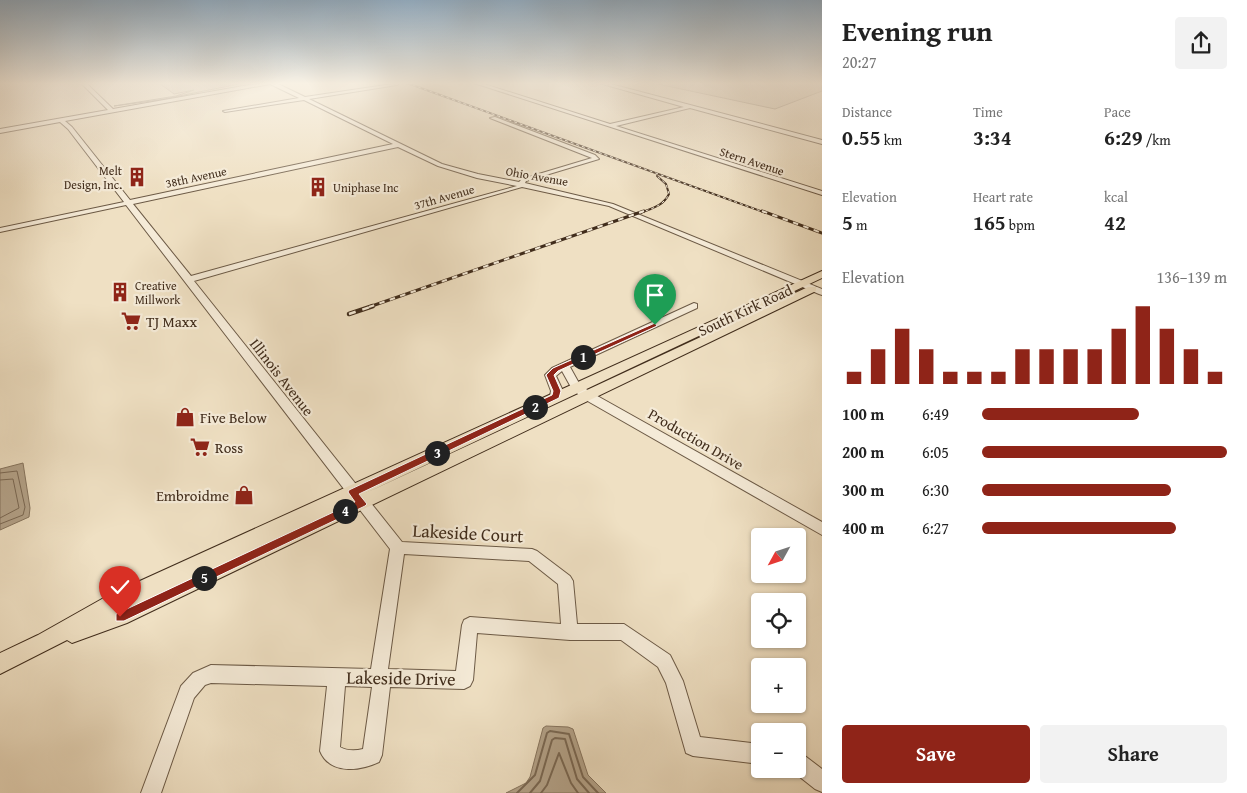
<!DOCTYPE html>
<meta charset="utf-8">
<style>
:root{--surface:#fff;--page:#f2f2f2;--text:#222;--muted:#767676;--accent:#8f2418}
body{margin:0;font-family:"Gentium Book Plus",serif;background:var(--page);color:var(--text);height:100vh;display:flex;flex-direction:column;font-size:19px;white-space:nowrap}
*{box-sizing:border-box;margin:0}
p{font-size:16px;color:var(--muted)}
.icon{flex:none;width:28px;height:28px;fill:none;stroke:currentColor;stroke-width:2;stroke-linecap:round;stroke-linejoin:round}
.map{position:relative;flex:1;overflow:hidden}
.details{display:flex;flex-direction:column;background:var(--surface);width:425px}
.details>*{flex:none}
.needle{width:32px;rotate:230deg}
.fabs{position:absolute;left:751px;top:528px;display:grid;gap:10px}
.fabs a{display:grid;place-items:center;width:55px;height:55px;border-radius:5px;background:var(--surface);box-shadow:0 1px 4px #0004;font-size:25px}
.pin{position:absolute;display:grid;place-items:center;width:42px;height:42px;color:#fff;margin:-51px -21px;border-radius:50% 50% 50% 0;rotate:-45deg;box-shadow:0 0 5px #0007}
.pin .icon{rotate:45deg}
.km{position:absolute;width:25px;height:25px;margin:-12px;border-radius:50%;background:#222;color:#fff;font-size:14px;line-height:25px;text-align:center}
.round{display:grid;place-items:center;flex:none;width:52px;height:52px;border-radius:5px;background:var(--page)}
.head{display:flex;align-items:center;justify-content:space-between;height:85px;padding:0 20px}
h1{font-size:28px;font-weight:700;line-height:38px}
.metrics{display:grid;grid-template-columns:repeat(3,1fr);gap:8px;height:85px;padding:5px 20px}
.metrics div{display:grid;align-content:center}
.metrics b{font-size:21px;font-weight:700}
.metrics small{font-size:14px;font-weight:400}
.metrics p{font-size:14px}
.chart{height:140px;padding:10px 20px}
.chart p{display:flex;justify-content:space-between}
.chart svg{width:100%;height:90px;margin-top:5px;stroke:var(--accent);stroke-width:6}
.primary-button{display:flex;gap:10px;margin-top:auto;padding:10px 20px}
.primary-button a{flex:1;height:58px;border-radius:5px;background:var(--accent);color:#fff;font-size:20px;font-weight:700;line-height:58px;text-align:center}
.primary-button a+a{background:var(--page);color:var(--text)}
ul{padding:0 20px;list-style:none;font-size:16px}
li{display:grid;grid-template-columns:80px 60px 1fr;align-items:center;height:38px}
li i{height:12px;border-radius:6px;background:var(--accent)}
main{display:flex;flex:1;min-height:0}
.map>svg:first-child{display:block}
.green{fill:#d1c2a7;stroke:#897862}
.water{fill:#b4a38a;stroke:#86745e}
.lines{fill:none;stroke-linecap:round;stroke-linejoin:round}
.shore-far1{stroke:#7a6853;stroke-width:1}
.shore{stroke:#7a6853;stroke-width:2}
.minor-casing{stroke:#6c5a46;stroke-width:2}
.major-casing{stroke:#412d1c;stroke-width:2}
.minor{fill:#f5ebd8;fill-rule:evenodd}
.major{fill:#efe0c3;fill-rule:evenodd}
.rail-far2-casing{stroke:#412d1c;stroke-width:2}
.rail-far1-casing{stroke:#412d1c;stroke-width:3}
.rail-casing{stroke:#412d1c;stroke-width:4.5}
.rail-far2{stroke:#f5ebd8;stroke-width:1;stroke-dasharray:3;stroke-linecap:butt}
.rail-far1{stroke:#f5ebd8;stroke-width:2;stroke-dasharray:5.5;stroke-linecap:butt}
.rail{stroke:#f5ebd8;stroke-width:2.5;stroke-dasharray:7;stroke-linecap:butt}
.route{fill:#8f2418;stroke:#fff}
.labels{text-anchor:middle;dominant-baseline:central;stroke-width:4.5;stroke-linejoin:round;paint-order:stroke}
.far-street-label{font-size:12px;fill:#412d1c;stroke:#f5ebd8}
.far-poi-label{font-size:12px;fill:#412d1c;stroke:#f5ebd8;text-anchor:start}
.street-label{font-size:15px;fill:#412d1c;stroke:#f5ebd8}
.poi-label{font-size:15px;fill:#412d1c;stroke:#f5ebd8;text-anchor:start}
.near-street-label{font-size:18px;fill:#412d1c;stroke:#f5ebd8}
</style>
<main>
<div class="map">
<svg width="822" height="793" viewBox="0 0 822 793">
<rect width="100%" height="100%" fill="#efe0c3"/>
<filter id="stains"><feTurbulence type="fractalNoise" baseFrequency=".004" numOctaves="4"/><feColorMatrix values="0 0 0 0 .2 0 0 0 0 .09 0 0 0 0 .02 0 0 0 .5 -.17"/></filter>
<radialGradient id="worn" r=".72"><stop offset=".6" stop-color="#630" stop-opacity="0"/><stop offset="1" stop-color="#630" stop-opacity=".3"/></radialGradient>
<!-- green -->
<g class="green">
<polygon points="159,83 244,83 159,100 114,106 176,96 194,90 174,94"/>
<polygon points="653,83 822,83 822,91 775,109"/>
</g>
<!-- water -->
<g class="water">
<polygon points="23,463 30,508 29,517 0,530 0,469"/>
<polygon points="546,726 568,727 573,729 588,775 606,793 506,793 526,783 530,777 543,728"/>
</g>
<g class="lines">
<!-- shore-far1 -->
<g class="shore-far1">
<polyline points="0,473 17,471 25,507 23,515 0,524"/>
<polyline points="0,480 13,479 19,508 0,518"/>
</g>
<!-- shore -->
<g class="shore">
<polyline points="517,793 535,775 547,733 550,731 569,734 583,777 598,793"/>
<polyline points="530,793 540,781 552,740 555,738 565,739 577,779 589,793"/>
<polyline points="541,793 547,785 559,753 571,783 578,793"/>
</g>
<defs>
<g id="minor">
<path d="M81,83H86L113,109L260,83H276L305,97L399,83L397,85L309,99L442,164L478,174L519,182L522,179L592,158L490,118L495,117L595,155L599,159L526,181L525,183L613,204L822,289V295L819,294L609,206L522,187L194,281L402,542L532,549L537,551L570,576L573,581L577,624H624L670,655L683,681L700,737L760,744V764L693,756L686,753L666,683L658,667L621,640H570L477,633L473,680L470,686L464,689L390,687L382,755L379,762C360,771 330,775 320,751L327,686L211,683L205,685L194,698L161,793H141L181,686L193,673L211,665L371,669L390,549L126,205L0,232V228L124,202L68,129L60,122L0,133V129L108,110ZM270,84L299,98L223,111L225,112L304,100L393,144L130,200L72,127L65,121ZM398,147L438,166L477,178L517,186L191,276L133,204ZM404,554L529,561L558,584L561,624L470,617L464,620L462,625L456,671L388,669ZM345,686L372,687L363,749C355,751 347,751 340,747Z"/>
<polygon points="474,83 481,83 610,124 684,107 599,83 607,83 822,140 822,144 690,108 616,126 822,191 822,195"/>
<polygon points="694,303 697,304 697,308 570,367 580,385 592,393 822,522 822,535 584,399 572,389 562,371 556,376 563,391 562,396 556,400 550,396 551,391 545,375 552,368"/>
<polygon points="798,753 805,756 822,769 822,792 815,789 791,770 798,769"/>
</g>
<polygon id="major" points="822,271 822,278 366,493 808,287 816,287 816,291 127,623 72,643 67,640 0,674 0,653 38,635 109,595"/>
</defs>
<!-- minor casing -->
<use href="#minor" class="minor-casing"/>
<!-- major casing -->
<use href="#major" class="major-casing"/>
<!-- minor -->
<use href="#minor" class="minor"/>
<!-- major -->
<use href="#major" class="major"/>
<defs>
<g id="rail-far2">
<polyline points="407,83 766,213"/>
<path d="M640,213C653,208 663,206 669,194L666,184L657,176"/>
</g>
<g id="rail-far1">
<polyline points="762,211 822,233"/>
<polyline points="369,307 644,211"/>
</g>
<polyline id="rail" points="349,314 373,306"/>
</defs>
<!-- rail-far2 casing -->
<use href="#rail-far2" class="rail-far2-casing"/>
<!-- rail-far1 casing -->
<use href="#rail-far1" class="rail-far1-casing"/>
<!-- rail casing -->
<use href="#rail" class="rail-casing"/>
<!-- rail-far2 -->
<use href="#rail-far2" class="rail-far2"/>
<!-- rail-far1 -->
<use href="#rail-far1" class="rail-far1"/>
<!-- rail -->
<use href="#rail" class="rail"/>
</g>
<!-- sky -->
<linearGradient id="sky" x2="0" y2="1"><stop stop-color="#93adc2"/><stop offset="0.43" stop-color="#f8f1e4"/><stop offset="1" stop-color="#f8f1e4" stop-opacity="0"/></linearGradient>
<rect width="822" height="194" fill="url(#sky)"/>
<!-- route -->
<polygon class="route" points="655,323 657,326 558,371 554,375 561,391 559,398 359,494 367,504 365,506 124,621 116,621 116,614 355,502 348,492 349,490 552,395 553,391 546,375 553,368"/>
<!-- icons -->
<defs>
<symbol id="building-bare" viewBox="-9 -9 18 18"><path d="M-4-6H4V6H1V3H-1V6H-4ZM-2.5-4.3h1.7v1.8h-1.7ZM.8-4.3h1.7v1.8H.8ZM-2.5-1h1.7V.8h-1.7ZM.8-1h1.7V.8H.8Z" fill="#8f2418" stroke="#f5ebd8" stroke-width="2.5" paint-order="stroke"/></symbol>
<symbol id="supermarket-bare" viewBox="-9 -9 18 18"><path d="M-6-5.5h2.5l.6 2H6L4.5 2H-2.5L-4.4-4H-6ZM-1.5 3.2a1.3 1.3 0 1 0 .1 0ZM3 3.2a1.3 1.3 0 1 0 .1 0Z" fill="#8f2418" stroke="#f5ebd8" stroke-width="2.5" paint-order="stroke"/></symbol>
<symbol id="shop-bare" viewBox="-9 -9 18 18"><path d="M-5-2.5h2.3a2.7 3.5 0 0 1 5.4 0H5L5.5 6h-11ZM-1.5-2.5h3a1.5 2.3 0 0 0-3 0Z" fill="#8f2418" stroke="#f5ebd8" stroke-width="2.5" paint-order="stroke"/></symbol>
</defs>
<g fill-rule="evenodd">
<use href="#building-bare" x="123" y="163" width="28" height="28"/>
<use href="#building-bare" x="304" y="173" width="28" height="28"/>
<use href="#building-bare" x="106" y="278" width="28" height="28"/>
<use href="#supermarket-bare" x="117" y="307" width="28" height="28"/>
<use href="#shop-bare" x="171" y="403" width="28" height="28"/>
<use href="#supermarket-bare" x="186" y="433" width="28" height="28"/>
<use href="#shop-bare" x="230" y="481" width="28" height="28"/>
</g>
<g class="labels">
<!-- far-street labels -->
<g class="far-street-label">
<text transform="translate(752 161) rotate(18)">Stern Avenue</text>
<text transform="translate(537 176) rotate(10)">Ohio Avenue</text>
<text transform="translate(196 177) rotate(-12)">38th Avenue</text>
<text transform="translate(444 197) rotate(-16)">37th Avenue</text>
</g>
<!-- far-poi labels -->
<g class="far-poi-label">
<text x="122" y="170" text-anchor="end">Melt<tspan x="122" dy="14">Design, Inc.</tspan></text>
<text x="333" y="187">Uniphase Inc</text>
<text x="135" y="285">Creative<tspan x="135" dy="14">Millwork</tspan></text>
</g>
<!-- street labels -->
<g class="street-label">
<text transform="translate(745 310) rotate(-25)">South Kirk Road</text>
<text transform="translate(282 377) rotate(52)">Illinois Avenue</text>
<text transform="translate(696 439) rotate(30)">Production Drive</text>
</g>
<!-- poi labels -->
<g class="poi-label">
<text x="146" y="321">TJ Maxx</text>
<text x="200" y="417">Five Below</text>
<text x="215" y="447">Ross</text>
<text x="229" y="495" text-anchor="end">Embroidme</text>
</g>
<!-- near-street labels -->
<g class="near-street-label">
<text transform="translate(468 533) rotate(3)">Lakeside Court</text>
<text transform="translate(401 678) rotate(1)">Lakeside Drive</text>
</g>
</g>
<rect width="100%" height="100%" filter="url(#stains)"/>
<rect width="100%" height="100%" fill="url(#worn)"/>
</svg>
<div class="fabs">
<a><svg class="needle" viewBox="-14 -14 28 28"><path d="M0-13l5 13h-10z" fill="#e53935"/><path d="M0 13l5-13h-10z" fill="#767676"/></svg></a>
<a><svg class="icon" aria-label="locate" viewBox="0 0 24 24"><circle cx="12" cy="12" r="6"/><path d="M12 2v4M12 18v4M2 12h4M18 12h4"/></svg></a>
<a>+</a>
<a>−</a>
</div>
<div class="pin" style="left:655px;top:325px;background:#1e9e55"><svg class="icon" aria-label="arrive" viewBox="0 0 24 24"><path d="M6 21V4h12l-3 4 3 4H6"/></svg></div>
<div class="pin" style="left:120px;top:617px;background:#d93025"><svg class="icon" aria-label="check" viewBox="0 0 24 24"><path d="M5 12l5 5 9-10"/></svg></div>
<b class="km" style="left:583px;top:357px">1</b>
<b class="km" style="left:535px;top:407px">2</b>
<b class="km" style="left:437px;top:453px">3</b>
<b class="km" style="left:345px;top:511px">4</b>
<b class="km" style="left:204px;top:578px">5</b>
</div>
<section class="details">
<div class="head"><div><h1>Evening run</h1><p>20:27</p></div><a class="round"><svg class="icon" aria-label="share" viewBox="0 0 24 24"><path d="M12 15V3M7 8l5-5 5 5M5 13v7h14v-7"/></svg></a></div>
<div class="metrics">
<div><p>Distance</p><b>0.55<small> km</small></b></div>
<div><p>Time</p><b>3:34</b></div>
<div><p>Pace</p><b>6:29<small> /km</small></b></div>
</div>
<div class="metrics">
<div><p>Elevation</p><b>5<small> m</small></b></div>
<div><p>Heart rate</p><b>165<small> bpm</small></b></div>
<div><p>kcal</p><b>42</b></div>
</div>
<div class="chart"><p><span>Elevation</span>136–139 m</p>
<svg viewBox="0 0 160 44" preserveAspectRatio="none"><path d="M5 44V38M15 44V27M25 44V17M35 44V27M45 44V38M55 44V38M65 44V38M75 44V27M85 44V27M95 44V27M105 44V27M115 44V17M125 44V6M135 44V17M145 44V27M155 44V38"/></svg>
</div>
<ul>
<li><b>100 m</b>6:49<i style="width:64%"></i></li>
<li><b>200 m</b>6:05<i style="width:100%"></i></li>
<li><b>300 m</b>6:30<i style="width:77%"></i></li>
<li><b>400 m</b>6:27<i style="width:79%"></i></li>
</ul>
<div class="primary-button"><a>Save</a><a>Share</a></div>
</section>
</main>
